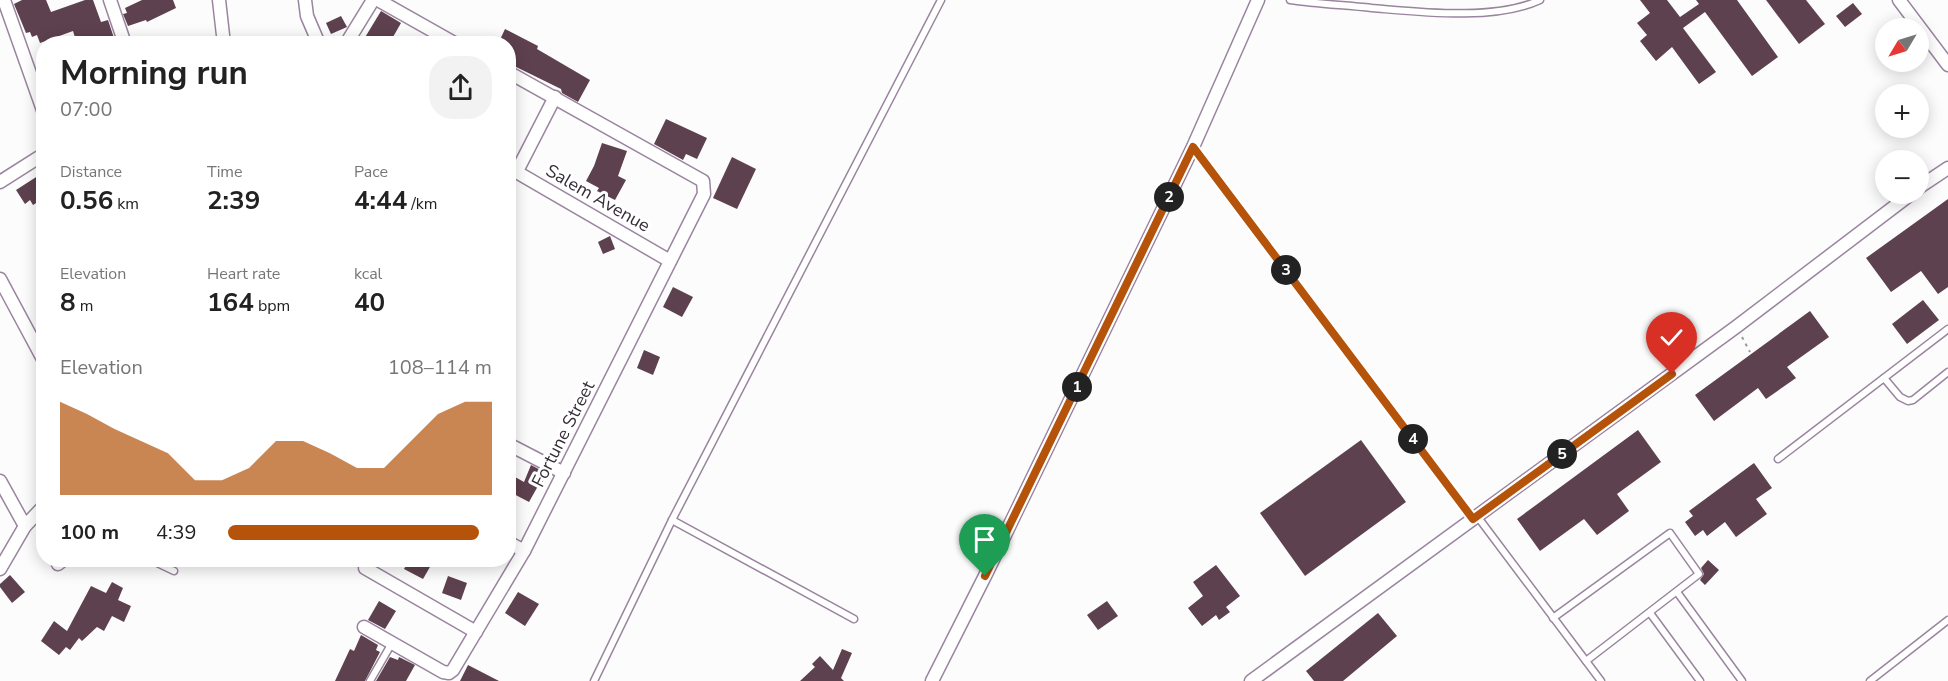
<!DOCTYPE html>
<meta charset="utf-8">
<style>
:root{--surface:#fff;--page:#f2f2f2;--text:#222;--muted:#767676;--accent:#b45309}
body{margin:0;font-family:"Nunito Sans",sans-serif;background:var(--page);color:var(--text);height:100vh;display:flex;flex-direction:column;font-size:22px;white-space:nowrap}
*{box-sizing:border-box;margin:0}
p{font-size:20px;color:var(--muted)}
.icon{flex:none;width:33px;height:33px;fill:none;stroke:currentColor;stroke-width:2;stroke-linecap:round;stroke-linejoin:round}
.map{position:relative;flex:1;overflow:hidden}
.drawer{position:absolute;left:36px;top:36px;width:480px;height:531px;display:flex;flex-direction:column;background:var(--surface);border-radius:24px;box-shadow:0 3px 15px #0003}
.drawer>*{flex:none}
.needle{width:39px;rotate:232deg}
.buttons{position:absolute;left:1875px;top:18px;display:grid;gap:12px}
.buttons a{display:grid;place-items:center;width:54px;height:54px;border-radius:50%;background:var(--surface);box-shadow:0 3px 15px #0003;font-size:30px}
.pin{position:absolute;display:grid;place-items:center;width:51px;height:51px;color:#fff;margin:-62px -26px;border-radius:50% 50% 50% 0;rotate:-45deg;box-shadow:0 0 6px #0007}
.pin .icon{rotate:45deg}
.km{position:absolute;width:30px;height:30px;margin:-15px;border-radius:50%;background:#222;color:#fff;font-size:16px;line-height:30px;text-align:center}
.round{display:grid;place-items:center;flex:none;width:63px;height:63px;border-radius:24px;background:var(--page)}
.summary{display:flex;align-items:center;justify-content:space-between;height:102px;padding:0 24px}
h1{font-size:33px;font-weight:700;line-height:45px}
.figures{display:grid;grid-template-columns:repeat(3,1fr);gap:9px;height:102px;padding:6px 24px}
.figures div{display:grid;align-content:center}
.figures b{font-size:26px;font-weight:700}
.figures small{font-size:16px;font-weight:400}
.figures p{font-size:16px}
.chart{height:168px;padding:12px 24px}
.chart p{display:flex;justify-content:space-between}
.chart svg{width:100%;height:108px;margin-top:6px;fill:var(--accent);opacity:.7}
ul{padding:0 24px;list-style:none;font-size:20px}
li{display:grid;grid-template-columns:96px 72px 1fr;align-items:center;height:45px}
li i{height:15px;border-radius:8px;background:var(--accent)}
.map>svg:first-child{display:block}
.building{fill:#5e414e}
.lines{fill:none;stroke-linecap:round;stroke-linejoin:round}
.service-casing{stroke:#9a849f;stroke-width:9}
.minor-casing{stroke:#9a849f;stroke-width:15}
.path{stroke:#9a969b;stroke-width:2;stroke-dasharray:3 4.5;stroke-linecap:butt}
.service{stroke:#fff;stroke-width:6}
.minor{stroke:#fff;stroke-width:12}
.route-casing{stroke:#fff;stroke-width:12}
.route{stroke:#b45309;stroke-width:8}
.labels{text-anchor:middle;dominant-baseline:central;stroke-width:6;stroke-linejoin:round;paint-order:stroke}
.street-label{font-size:18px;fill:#352c37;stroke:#fff}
</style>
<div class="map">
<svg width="1948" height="681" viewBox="0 0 1948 681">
<rect width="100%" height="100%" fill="#fcfcfc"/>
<!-- building -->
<g class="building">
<polygon points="22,0 46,0 51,12 85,0 93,0 101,22 108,20 116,44 77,44 73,31 40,43 37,35 32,37 30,32 26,33 19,16 14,4"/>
<polygon points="142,0 173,0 176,8 147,22 146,20 128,26 123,14 127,13 125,8"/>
<polygon points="1640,0 1667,0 1680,17 1699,4 1696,0 1737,0 1778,57 1752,76 1705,12 1683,28 1716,72 1699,84 1672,47 1656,61 1640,41 1647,35 1637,23 1650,13"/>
<polygon points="1766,0 1806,0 1825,24 1799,44"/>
<polygon points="1853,3 1862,14 1845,27 1836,16"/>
<polygon points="381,11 401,23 389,44 361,44"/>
<polygon points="341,16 347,27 331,34 326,23"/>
<polygon points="505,29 538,46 537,49 590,80 578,102 562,93 561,89 508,63 508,44 498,44"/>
<polygon points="666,119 707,138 697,159 686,154 683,160 654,144"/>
<polygon points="602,143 627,151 618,176 626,180 615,200 597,191 599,188 586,181 594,166"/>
<polygon points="732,157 756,169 737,209 713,198"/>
<polygon points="44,172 44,198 33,205 30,200 25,204 16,190"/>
<polygon points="1948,199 1948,287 1938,294 1921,271 1891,292 1866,258"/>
<polygon points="610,236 615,249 603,254 598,242"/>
<polygon points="673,287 693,297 682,317 663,307"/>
<polygon points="1923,300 1939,320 1907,344 1892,324"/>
<polygon points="1810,311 1829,337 1787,367 1796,378 1766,399 1758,388 1714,421 1695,395"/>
<polygon points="644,350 660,357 653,375 637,368"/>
<polygon points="1638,430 1661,462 1617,494 1629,511 1597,535 1584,519 1540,551 1517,519"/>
<polygon points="1361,440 1406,502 1305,576 1260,513"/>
<polygon points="1754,463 1772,488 1756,499 1767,514 1736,537 1725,522 1707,536 1703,530 1695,536 1685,522 1693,516 1689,511"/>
<polygon points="531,465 546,473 541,487 538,486 529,502 508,491 508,488 515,477 524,482"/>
<polygon points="409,560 434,560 423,579 404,569"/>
<polygon points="1708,560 1719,570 1705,585 1700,580 1704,574 1701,568"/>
<polygon points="1216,565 1240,596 1226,607 1230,612 1219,620 1216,615 1202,626 1188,608 1203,596 1193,582"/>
<polygon points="10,575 25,592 12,603 0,587 0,584"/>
<polygon points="448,576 467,583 461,600 442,593"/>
<polygon points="112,582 123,588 118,600 131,606 124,622 112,616 104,631 97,627 82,641 79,638 70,650 66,647 59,655 41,641 54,621 67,631 91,586 106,593"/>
<polygon points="518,592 539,604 525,626 505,613"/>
<polygon points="379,601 396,611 385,629 368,620"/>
<polygon points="1107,601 1118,616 1098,630 1087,615"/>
<polygon points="1378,613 1397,636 1343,681 1314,681 1306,671"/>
<polygon points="361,635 378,645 376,650 380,652 365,681 335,681 350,649 354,651"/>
<polygon points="842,649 852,653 841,678 844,681 800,681 815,667 812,664 820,656 833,670"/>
<polygon points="390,657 398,660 399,657 415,665 406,681 376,681"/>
<polygon points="468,665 499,681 460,681"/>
</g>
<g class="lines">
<defs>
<g id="service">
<path d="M1290,0C1317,4 1345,5 1372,8C1420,12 1495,21 1540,0"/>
<polyline points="1193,147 1473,519"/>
<polyline points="1884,378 1900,397 1908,401 1913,400 1948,372"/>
<polyline points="1778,459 1948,329"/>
<polyline points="1477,516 1601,681"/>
<polyline points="672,520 854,619"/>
<polyline points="151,560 174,571"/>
<polyline points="1677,592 1742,681"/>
<polyline points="1650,613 1700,681"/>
<polyline points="1553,618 1670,533 1699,574 1586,661"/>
<polyline points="370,681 392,643"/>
<polyline points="594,681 672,520 941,0"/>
<polyline points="1870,681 1948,620"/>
</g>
<g id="minor">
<polyline points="4,0 44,113"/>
<polyline points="110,0 125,44"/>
<polyline points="219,0 224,44"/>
<polyline points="305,0 307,16 319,44"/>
<polyline points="378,0 456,44"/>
<polyline points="1899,0 1948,65"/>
<polyline points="346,44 373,0"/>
<polyline points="508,167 670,261"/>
<polyline points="517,171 555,97"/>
<polyline points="0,182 44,154"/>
<polyline points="1918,188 1948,168"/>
<polyline points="0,279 44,361"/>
<polyline points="508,444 564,473"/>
<polyline points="0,481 25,526"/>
<polyline points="508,542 524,551"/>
<polyline points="58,564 63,560"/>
<polyline points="365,568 476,632"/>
<polyline points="0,569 25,526 44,506"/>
<polyline points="364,627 443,672 449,673 453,670 524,551 704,194 703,181 508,72"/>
<polyline points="932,681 985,576 1193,147 1258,0"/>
<polyline points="1251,681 1736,327 1911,194"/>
</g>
</defs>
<!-- service casing -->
<use href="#service" class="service-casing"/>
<!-- minor casing -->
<use href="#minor" class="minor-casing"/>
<!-- path -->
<polyline class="path" points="1742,337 1750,352"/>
<!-- service -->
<use href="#service" class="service"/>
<!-- minor -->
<use href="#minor" class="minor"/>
</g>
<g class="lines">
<defs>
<polyline id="route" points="985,576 1193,147 1473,519 1672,374"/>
</defs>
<!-- route casing -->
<use href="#route" class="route-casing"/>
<!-- route -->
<use href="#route" class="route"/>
</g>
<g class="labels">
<!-- street labels -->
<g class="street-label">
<text transform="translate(598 198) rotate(30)">Salem Avenue</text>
<text transform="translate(563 434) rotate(-63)">Fortune Street</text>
</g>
</g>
</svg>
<div class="buttons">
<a><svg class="needle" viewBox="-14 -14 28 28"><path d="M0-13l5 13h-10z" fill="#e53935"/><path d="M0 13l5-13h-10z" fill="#767676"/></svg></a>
<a>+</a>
<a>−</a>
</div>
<div class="pin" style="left:985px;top:576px;background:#1e9e55"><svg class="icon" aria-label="arrive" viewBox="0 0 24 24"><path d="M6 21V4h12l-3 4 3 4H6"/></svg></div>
<div class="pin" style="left:1672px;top:374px;background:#d93025"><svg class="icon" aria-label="check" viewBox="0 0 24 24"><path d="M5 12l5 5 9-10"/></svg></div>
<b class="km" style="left:1077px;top:387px">1</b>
<b class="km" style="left:1169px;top:197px">2</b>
<b class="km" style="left:1286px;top:270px">3</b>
<b class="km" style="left:1413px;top:439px">4</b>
<b class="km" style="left:1562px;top:454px">5</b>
<section class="drawer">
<div class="summary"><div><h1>Morning run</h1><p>07:00</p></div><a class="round"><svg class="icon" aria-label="share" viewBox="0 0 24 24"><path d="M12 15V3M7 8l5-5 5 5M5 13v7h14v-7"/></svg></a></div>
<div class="figures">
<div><p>Distance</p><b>0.56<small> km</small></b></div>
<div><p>Time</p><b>2:39</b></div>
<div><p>Pace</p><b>4:44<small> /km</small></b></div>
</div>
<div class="figures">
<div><p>Elevation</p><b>8<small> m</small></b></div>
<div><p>Heart rate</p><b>164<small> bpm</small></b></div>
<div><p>kcal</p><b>40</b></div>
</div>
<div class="chart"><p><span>Elevation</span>108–114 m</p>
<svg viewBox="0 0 160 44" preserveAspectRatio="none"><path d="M0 44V6L10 11L20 17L30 22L40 27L50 38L60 38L70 33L80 22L90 22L100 27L110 33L120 33L130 22L140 11L150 6L160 6V44z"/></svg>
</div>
<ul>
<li><b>100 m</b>4:39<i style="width:95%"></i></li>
</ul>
</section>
</div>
